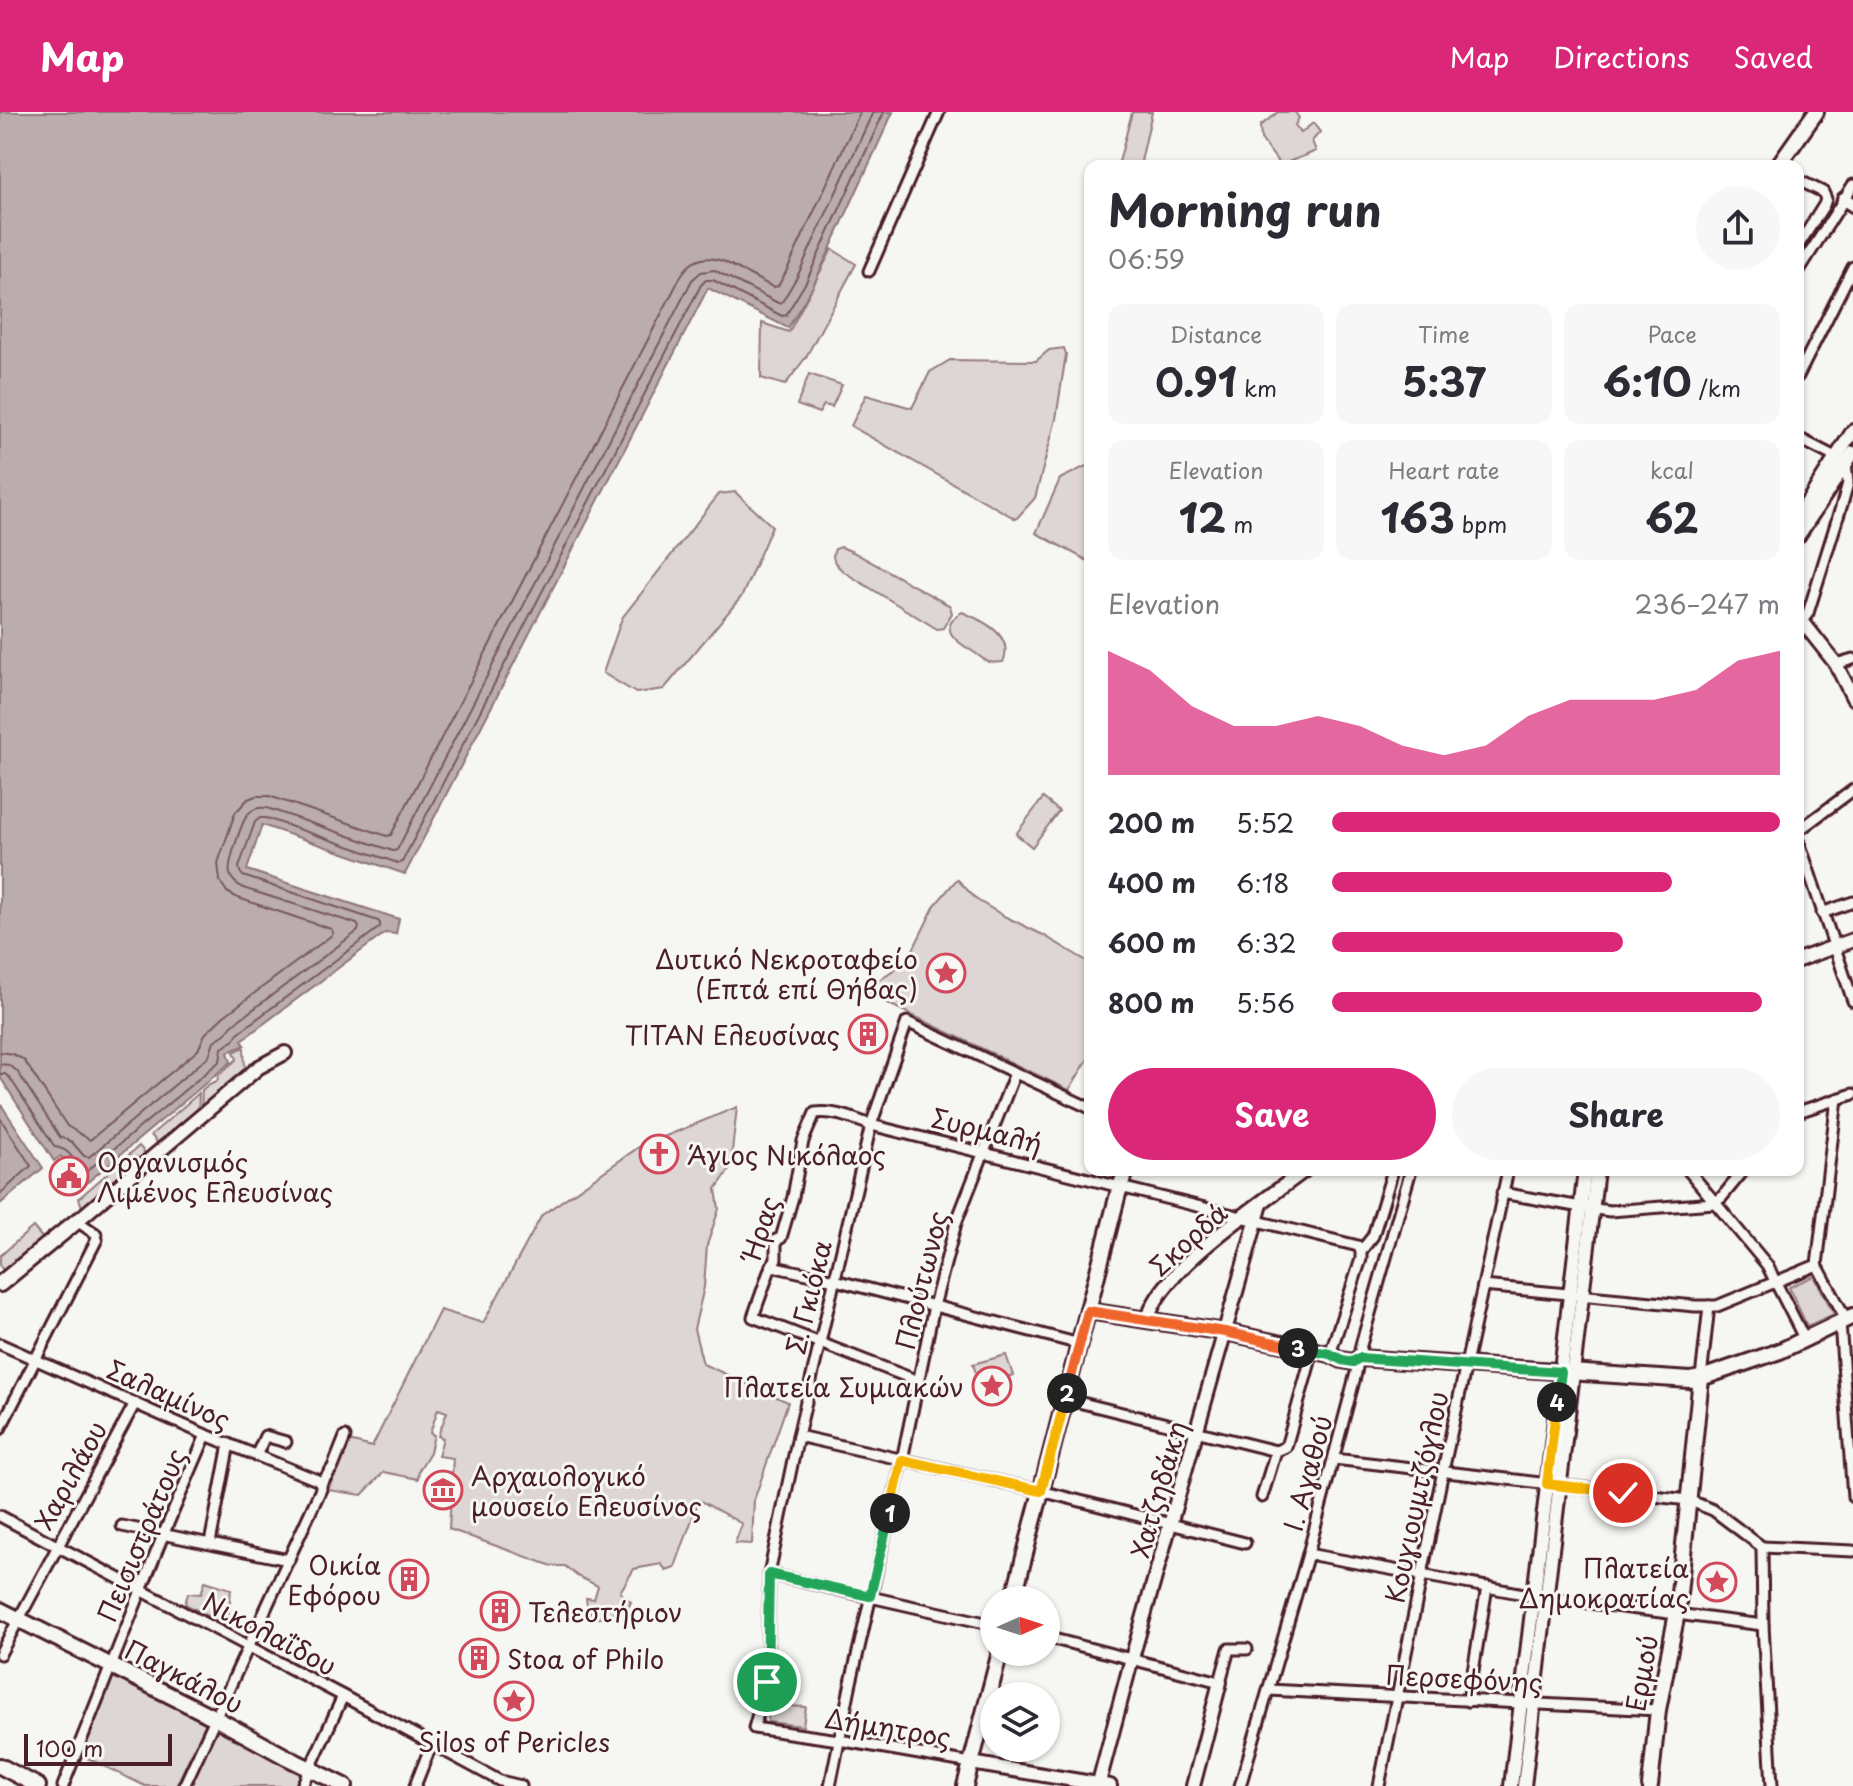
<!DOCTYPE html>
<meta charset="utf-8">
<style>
:root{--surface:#fff;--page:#f7f7f7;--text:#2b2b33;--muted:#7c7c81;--accent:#db2777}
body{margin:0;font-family:"Playpen Sans",sans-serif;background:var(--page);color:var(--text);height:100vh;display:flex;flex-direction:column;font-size:30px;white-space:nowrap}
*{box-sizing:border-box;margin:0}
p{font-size:26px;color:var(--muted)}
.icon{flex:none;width:44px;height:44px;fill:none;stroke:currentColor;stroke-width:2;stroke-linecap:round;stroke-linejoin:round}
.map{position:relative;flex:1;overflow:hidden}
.panel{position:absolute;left:1084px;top:48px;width:720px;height:1016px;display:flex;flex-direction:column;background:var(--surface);border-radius:16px;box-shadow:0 2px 6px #0004}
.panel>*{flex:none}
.needle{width:52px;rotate:87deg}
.tools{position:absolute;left:980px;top:1474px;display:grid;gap:16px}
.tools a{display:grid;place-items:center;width:80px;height:80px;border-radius:50%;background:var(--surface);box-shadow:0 2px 6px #0004;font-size:40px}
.scale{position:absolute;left:24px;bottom:20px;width:148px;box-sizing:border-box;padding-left:8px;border:4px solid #4a1f2b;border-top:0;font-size:22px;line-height:28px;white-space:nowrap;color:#4a1f2b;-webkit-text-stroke:6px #f6f6f2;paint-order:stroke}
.pin{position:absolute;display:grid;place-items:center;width:68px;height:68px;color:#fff;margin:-34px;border:4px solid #fff;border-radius:50%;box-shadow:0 2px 8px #0007}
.km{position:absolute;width:40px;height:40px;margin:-20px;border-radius:50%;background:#222;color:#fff;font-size:22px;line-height:40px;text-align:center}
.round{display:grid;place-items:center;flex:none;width:84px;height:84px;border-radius:42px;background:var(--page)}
.overview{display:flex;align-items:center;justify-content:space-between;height:136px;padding:0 24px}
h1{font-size:44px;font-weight:700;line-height:60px}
.metrics{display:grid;grid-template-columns:repeat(3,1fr);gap:12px;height:136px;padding:8px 24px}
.metrics div{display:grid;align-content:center;border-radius:16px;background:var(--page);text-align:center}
.metrics b{font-size:40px;font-weight:700}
.metrics small{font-size:22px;font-weight:400}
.metrics p{font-size:22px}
.chart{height:224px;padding:16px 24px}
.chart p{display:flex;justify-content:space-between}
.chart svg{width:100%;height:144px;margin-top:8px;fill:var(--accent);opacity:.7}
.action{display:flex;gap:16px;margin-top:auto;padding:16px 24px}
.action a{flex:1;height:92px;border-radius:48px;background:var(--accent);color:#fff;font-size:32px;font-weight:700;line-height:92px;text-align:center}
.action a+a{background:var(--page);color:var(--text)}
ul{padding:0 24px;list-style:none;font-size:26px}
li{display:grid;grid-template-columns:128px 96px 1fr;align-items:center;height:60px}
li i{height:20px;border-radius:10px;background:var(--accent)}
header{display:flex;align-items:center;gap:48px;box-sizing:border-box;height:112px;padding:0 40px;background:var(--accent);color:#fff}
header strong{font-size:38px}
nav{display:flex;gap:44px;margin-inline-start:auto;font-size:28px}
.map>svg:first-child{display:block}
.green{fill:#ddd6d5;stroke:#947a80;stroke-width:2}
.water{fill:#bbadae;stroke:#8e747a;stroke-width:2}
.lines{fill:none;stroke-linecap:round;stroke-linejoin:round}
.shore{stroke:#77585f;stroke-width:2}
.minor-casing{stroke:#4a1f2b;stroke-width:15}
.tertiary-casing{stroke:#4a1f2b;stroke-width:18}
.secondary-casing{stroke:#4a1f2b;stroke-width:20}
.primary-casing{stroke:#4a1f2b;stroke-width:20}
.minor{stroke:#f6f6f2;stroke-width:9}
.tertiary{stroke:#f6f6f2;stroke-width:12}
.secondary{stroke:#f6f6f2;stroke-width:14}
.primary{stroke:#f6f6f2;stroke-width:14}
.split-1-casing{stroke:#fff;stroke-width:16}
.split-2-casing{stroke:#fff;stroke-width:16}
.split-3-casing{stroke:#fff;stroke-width:16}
.split-4-casing{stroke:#fff;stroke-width:16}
.split-5-casing{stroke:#fff;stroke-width:16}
.split-1{stroke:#22a559;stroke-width:10}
.split-2{stroke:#f5b400;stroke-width:10}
.split-3{stroke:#f0652b;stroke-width:10}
.split-4{stroke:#22a559;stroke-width:10}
.split-5{stroke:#f5b400;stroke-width:10}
.labels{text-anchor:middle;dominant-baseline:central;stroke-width:6;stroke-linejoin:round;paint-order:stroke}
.poi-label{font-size:26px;fill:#4a1f2b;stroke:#f6f6f2;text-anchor:end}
.street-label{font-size:26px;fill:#4a1f2b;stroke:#f6f6f2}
</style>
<header>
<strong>Map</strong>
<nav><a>Map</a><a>Directions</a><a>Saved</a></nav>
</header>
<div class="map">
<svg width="1853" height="1674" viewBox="0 0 1853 1674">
<rect width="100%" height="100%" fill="#f6f6f2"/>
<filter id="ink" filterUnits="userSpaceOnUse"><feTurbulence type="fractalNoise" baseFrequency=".0125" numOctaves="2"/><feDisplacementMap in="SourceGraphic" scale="16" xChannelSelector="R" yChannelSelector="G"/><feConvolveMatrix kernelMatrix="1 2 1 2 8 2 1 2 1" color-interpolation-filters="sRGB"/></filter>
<g filter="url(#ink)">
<!-- green -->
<g class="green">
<polygon points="1132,0 1152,0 1140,54 1118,54"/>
<path d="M1278,0H1295L1299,6L1295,13L1301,21L1313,11L1320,20L1312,29L1316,39C1304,45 1292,47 1281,54L1261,27L1260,14Z"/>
<polygon points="832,137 856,152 806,245 785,273 761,266 762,211 789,220"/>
<polygon points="1064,236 1066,242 1056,307 1035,386 1016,407 851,314 866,283 912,296 930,260 950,248 1036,249 1049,238"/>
<polygon points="809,262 842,273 832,295 824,293 819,301 797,293"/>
<polygon points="1090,352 1090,450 1036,421 1060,367"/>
<polygon points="735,380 772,414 742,484 664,577 636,581 603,561 622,506 719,382"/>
<path d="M841,435L853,440L950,494L952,501L943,516L937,517L844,460C836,453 830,448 835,437Z"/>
<path d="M962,500C982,508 1015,523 1003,550C999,550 993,551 989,550C983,548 977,542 972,539C955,529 937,516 962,500Z"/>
<polygon points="1043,686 1059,699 1032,735 1016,722"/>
<polygon points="957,767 977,788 1006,805 1043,823 1090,851 1090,944 1069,978 868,882 873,872 908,848 935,793"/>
<polygon points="244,935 245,961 201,999 202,978 209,972 217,969 219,963 237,947 234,940"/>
<polygon points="199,981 198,1002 160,1034 151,1023"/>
<polygon points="737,995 730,1057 716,1077 719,1097 707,1133 704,1175 694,1217 703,1252 788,1290 754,1388 752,1432 735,1431 742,1412 699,1388 675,1455 666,1458 661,1452 634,1457 620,1480 631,1490 625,1502 616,1499 605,1506 593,1506 587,1494 586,1486 594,1487 598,1474 577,1464 565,1454 552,1454 449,1417 453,1346 438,1344 443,1326 438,1324 447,1300 438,1297 430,1321 434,1323 430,1340 419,1358 418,1367 384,1360 362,1383 328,1378 349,1329 372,1335 440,1198 483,1211 542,1103 639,1035"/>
<polygon points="139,1034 146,1042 139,1048 136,1045 130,1051 132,1054 126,1060 126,1062 83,1098 79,1086"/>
<polygon points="33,1115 44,1128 5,1161 0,1154 0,1144"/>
<polygon points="1814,1164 1834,1202 1807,1214 1789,1175"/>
<polygon points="1006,1243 1013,1263 980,1274 973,1252"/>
<polygon points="205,1469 231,1477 229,1500 224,1512 185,1492 188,1481 201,1482"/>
<polygon points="113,1560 208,1607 176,1674 145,1674 81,1643"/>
<polygon points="769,1593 806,1595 803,1614 768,1610"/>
<polygon points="217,1613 304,1660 298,1674 188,1674"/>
</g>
<!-- water -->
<g class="water">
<polygon points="0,0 893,0 813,174 788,216 708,176 405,762 262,713 247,758 399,807 396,822 385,821 242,928 245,933 228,940 231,950 84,1073 61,1044 54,1049 0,965"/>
<polygon points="0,991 43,1056 0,1092"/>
</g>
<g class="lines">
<!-- shore -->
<g class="shore">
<path d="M0,940L13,942L24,948L67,1014L90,1028L198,938L205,922L224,904L332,823L333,820L331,817L238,786L227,780L220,769L218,751L235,701L248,687L256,684H269L387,724L391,723L682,162C692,147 706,143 723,149L773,175L778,174L786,160L860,0"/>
<path d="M0,952L9,953L17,959L60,1025L72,1030L84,1044L89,1045L209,944L214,929L225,922L232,913L358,819L359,815L357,812L243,776C237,772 232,769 230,762C227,753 242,708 249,701C254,696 260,695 267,696L393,739L397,738L692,168L701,160L714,158L778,191L782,190L797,165L873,0"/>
<path d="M0,962H5L10,966L55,1035C75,1038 72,1054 87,1059L220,949L222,936L233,929L238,921L380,815V811L378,809L243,764L240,760L239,755L255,710L260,706H266L398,751L402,750L701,173L706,168H713L782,204L786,203L806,170L884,0"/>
<polyline points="0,1006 31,1054 0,1082"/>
</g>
<defs>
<g id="minor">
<polyline points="1798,68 1823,80 1826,87 1824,93 1798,134"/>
<polyline points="869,159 939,0"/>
<polyline points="1798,160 1853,73"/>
<polyline points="1798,264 1853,155"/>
<polyline points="1798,326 1839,347"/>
<polyline points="1802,509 1808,501 1843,389 1848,371 1846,351"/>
<polyline points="1836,552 1853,547"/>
<polyline points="1798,719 1853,678"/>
<polyline points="1798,727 1853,889"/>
<polyline points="1822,801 1853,790"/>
<polyline points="1798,1000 1853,982"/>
<polyline points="1688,1058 1767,1153 1805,1228"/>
<polyline points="1502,1081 1581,1095 1610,1099 1714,1091 1722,1085 1744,1058"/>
<polyline points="1361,1139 1373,1124 1393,1058"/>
<polyline points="1817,1153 1846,1207"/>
<polyline points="771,1154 835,1168 1080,1232"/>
<polyline points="1483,1174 1695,1194 1717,1194 1817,1153 1837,987"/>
<polyline points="1840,1211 1853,1385"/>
<polyline points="0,1232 206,1323 317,1368 321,1372"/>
<polyline points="1701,1266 1709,1194"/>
<path d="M918,1269L753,1205L771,1154L776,1147V1128L781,1126L793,1085L803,1029L815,1001C833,998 854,1007 871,1013L1358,1134L1361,1139V1147L1330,1242"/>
<polyline points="1066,1287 1276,1339"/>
<polyline points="0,1317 97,1127 96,1122 77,1109"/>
<polyline points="798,1324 1041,1379 1245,1431"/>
<polyline points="256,1344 265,1324 286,1330"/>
<polyline points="1334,1347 1688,1388 1713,1398 1762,1435"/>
<polyline points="1262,1385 1276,1339 1286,1335 1313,1239"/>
<polyline points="0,1404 343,1584 500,1669 521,1674"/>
<polyline points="122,1414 289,1448"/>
<polyline points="210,1431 229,1332"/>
<polyline points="1762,1435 1763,1513 1772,1674"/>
<polyline points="1762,1435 1853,1439"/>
<polyline points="1308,1442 1535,1484 1763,1513"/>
<polyline points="769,1462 994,1513"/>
<polyline points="1046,1525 1220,1570 1229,1537 1247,1537"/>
<polyline points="0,1542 135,1291"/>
<polyline points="1269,1578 1658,1598"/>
<polyline points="1468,1589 1487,1475"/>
<polyline points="971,1651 839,1628 754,1616 767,1570 769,1462 798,1324 871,1013 907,910 1090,996"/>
<polyline points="63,1674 164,1421 206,1323"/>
<polyline points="184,1674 321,1377 321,1372 333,1355 345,1325"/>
<polyline points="302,1674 343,1584"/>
<polyline points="415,1674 432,1631"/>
<polyline points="830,1674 850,1575 902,1348 934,1194 956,1111 1015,961"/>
<polyline points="1240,1674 1308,1442 1356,1261 1361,1233 1411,1058"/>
<polyline points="1379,1674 1443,1359 1508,1058"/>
</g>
<g id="tertiary">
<polyline points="1844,87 1853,93"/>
<polyline points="1798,405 1853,319"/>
<polyline points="1798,424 1853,341"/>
<polyline points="1798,504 1836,552 1853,586"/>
<polyline points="1798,848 1853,828"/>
<polyline points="77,1109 259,955 285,941"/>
<path d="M1148,1208C1157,1159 1265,1089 1305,1058"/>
<polyline points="971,1651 1110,1674"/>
<polyline points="1098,1674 1132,1546 1261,1092"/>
<polyline points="1193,1674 1220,1570"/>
<polyline points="1511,1674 1585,1058"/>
<polyline points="1524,1674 1597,1058"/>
</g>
<g id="secondary">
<polyline points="0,1172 77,1109"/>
<polyline points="1088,1199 1225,1220 1330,1242 1342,1248 1353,1250 1359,1246 1690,1268 1701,1266 1780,1239 1853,1204"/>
<polyline points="0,1498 215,1606 288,1646 345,1674"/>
<polyline points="0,1654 38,1674"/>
<polyline points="1650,1674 1658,1598 1677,1501 1701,1266"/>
</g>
<g id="primary">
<polyline points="1778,54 1816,0"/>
<polyline points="1013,1488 1120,1074 1127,1058"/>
<polyline points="965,1674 1000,1540"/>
</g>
</defs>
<!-- minor casing -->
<use href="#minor" class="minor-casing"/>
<!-- tertiary casing -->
<use href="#tertiary" class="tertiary-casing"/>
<!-- secondary casing -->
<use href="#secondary" class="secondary-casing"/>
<!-- primary casing -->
<use href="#primary" class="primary-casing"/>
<!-- minor -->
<use href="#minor" class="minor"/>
<!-- tertiary -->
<use href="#tertiary" class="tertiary"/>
<!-- secondary -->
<use href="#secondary" class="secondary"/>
<!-- primary -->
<use href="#primary" class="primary"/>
</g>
</g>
<g class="lines" filter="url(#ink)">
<defs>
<polyline id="split-1" points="767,1570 769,1462 870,1484 890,1401"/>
<polyline id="split-2" points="890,1401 902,1348 1041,1379 1067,1281"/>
<polyline id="split-3" points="1067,1281 1088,1199 1225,1220 1298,1236"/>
<polyline id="split-4" points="1298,1236 1330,1242 1342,1248 1353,1250 1359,1246 1561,1260 1557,1290"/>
<polyline id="split-5" points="1557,1290 1547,1372 1623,1381"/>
</defs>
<!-- split-1 casing -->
<use href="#split-1" class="split-1-casing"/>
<!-- split-2 casing -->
<use href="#split-2" class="split-2-casing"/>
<!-- split-3 casing -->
<use href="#split-3" class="split-3-casing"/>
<!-- split-4 casing -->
<use href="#split-4" class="split-4-casing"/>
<!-- split-5 casing -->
<use href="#split-5" class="split-5-casing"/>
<!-- split-1 -->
<use href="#split-1" class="split-1"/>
<!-- split-2 -->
<use href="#split-2" class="split-2"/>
<!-- split-3 -->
<use href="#split-3" class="split-3"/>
<!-- split-4 -->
<use href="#split-4" class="split-4"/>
<!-- split-5 -->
<use href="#split-5" class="split-5"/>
</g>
<!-- icons -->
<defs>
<symbol id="sight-ring" viewBox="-11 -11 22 22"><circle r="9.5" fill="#f6f6f2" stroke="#d1495b" stroke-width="1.5"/><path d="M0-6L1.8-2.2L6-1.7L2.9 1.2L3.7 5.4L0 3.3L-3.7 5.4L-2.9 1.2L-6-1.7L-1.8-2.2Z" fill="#d1495b"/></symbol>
<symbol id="building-ring" viewBox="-11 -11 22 22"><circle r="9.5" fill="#f6f6f2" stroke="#d1495b" stroke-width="1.5"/><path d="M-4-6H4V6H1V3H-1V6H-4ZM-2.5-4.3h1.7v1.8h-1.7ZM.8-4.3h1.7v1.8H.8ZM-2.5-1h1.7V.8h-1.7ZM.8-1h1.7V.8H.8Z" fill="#d1495b"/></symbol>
<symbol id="church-ring" viewBox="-11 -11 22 22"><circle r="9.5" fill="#f6f6f2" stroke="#d1495b" stroke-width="1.5"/><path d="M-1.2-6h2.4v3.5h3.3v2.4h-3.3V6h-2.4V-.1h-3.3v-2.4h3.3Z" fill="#d1495b"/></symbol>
<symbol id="civic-ring" viewBox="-11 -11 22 22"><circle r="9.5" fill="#f6f6f2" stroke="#d1495b" stroke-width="1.5"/><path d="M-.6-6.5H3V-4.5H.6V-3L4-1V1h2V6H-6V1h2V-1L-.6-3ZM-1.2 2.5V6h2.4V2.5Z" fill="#d1495b"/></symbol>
<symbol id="museum-ring" viewBox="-11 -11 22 22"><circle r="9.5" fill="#f6f6f2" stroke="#d1495b" stroke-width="1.5"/><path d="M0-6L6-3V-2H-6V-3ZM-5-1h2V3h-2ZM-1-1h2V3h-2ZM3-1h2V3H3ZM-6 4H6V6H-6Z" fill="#d1495b"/></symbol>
</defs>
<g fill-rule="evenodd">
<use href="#sight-ring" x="924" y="839" width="44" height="44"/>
<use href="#building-ring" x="846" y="900" width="44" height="44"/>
<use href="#church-ring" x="637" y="1020" width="44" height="44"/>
<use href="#civic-ring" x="47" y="1042" width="44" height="44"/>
<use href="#sight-ring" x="970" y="1252" width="44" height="44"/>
<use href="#museum-ring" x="421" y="1356" width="44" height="44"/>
<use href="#building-ring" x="387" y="1445" width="44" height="44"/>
<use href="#sight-ring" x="1695" y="1448" width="44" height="44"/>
<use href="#building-ring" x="478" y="1477" width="44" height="44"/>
<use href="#building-ring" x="457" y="1524" width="44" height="44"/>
<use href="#sight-ring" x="492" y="1567" width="44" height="44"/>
</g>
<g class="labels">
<!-- poi labels -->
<g class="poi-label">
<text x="918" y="846">Δυτικό Νεκροταφείο<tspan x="918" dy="30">(Επτά επί Θήβας)</tspan></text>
<text x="840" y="922">TITAN Ελευσίνας</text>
<text x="687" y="1042" text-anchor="start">Άγιος Νικόλαος</text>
<text x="97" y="1049" text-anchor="start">Οργανισμός<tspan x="97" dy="30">Λιμένος Ελευσίνας</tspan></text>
<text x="964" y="1274">Πλατεία Συμιακών</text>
<text x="471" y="1363" text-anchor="start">Αρχαιολογικό<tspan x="471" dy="30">μουσείο Ελευσίνος</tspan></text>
<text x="381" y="1452">Οικία<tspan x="381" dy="30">Εφόρου</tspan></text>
<text x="1689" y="1455">Πλατεία<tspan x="1689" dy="30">Δημοκρατίας</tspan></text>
<text x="528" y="1499" text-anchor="start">Τελεστήριον</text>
<text x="507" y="1546" text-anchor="start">Stoa of Philo</text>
<text x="514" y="1629" text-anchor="middle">Silos of Pericles</text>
</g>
<!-- street labels -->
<g class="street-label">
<text transform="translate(987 1018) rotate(14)">Συρμαλή</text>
<text transform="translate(760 1116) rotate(-72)">Ήρας</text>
<text transform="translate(1188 1127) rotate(-42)">Σκορδά</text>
<text transform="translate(921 1168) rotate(-76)">Πλούτωνος</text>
<text transform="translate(808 1185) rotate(-76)">Σ. Γκιόκα</text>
<text transform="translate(169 1282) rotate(24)">Σαλαμίνος</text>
<text transform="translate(1307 1361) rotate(-75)">Ι. Αγαθού</text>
<text transform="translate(70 1363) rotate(-61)">Χαριλάου</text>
<text transform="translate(1158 1377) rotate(-74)">Χατζηδάκη</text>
<text transform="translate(1416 1385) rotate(-78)">Κουγιουμτζόγλου</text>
<text transform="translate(141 1423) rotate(-67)">Πεισιστράτους</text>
<text transform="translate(270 1521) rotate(28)">Νικολαΐδου</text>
<text transform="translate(1641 1561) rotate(-80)">Ερμού</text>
<text transform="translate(184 1564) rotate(27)">Παγκάλου</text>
<text transform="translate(1464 1566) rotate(3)">Περσεφόνης</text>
<text transform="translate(888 1615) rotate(9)">Δήμητρος</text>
</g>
</g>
</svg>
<div class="tools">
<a><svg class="needle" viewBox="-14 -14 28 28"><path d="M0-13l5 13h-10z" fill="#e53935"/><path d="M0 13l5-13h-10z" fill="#7c7c81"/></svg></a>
<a><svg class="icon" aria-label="layers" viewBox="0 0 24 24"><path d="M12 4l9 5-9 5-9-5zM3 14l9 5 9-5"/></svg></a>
</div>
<div class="scale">100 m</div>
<div class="pin" style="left:767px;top:1570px;background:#1e9e55"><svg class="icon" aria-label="arrive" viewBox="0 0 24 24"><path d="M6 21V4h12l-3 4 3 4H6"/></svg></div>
<div class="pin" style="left:1623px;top:1381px;background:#d93025"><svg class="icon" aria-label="check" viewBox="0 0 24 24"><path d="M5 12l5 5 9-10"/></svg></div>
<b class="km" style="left:890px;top:1401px">1</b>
<b class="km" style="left:1067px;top:1281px">2</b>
<b class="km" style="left:1298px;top:1236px">3</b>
<b class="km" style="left:1557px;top:1290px">4</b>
<section class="panel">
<div class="overview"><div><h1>Morning run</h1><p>06:59</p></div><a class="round"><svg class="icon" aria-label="share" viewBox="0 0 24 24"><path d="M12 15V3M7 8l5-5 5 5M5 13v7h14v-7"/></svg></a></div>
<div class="metrics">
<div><p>Distance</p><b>0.91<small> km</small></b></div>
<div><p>Time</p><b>5:37</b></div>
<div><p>Pace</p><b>6:10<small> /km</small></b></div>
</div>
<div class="metrics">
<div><p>Elevation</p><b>12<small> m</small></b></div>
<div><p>Heart rate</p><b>163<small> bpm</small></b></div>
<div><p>kcal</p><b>62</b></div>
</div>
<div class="chart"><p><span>Elevation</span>236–247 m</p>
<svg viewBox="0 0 160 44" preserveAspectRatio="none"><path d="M0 44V6L10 12L20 23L30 29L40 29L50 26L60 29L70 35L80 38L90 35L100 26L110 21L120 21L130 21L140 18L150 9L160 6V44z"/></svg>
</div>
<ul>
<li><b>200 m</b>5:52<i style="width:100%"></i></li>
<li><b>400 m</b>6:18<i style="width:76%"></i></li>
<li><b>600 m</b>6:32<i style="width:65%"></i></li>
<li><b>800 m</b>5:56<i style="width:96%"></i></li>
</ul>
<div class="action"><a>Save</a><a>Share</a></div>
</section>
</div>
